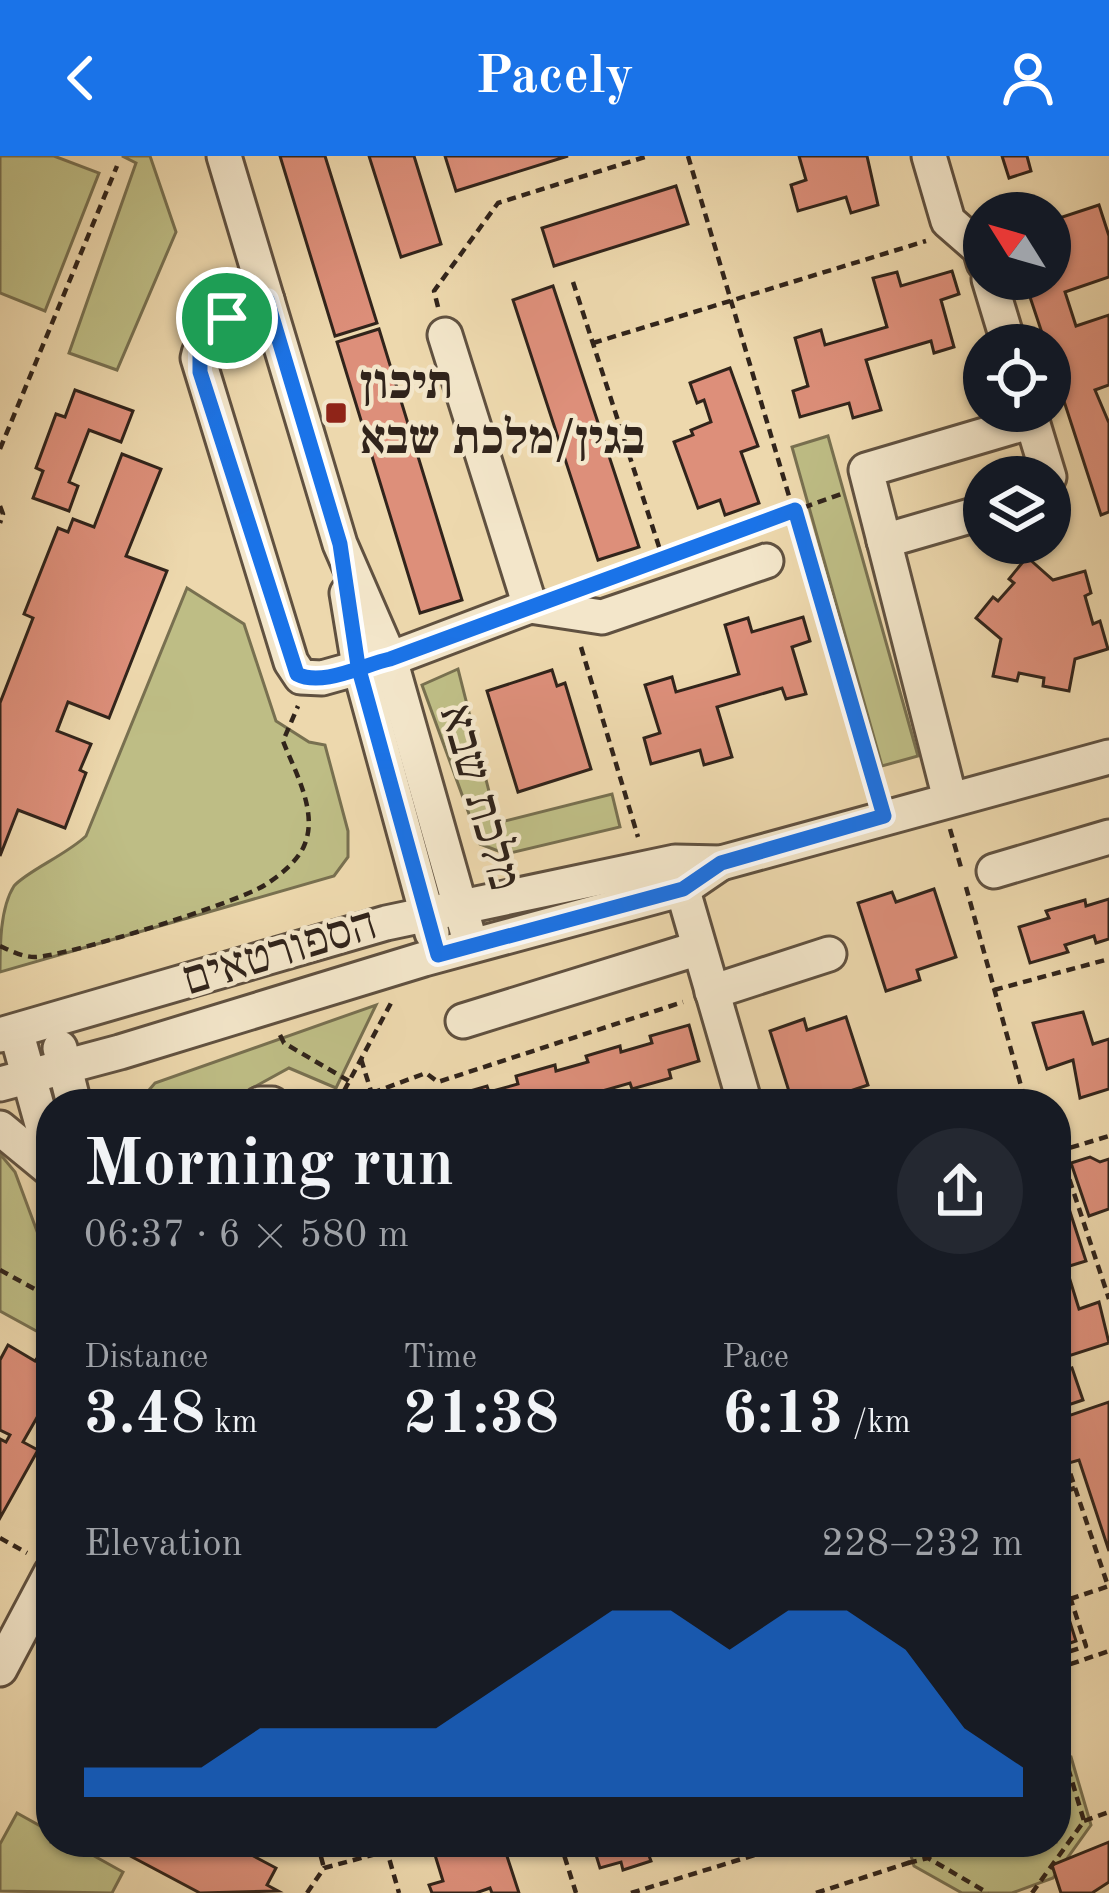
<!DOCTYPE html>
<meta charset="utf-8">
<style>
:root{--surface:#171b24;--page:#242831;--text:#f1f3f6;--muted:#9ea1a6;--accent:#1a73e8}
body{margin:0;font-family:"Old Standard TT","Frank Ruhl Libre",serif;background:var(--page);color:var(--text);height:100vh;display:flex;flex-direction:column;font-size:45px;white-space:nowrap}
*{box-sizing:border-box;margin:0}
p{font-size:39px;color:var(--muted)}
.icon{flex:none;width:66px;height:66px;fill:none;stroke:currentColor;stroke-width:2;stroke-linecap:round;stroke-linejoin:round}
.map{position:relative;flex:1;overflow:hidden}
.details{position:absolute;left:36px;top:933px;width:1035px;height:768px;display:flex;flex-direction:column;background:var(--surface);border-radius:48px;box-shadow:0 3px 9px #0004}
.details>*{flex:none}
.needle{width:78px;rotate:307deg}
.buttons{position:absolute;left:963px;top:36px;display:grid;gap:24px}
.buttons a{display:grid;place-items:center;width:108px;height:108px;border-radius:50%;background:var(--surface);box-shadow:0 3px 9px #0004;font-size:60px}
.pin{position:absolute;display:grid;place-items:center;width:102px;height:102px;color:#fff;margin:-51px;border:6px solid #fff;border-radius:50%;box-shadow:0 3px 12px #0007}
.round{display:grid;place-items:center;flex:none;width:126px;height:126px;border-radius:63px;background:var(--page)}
.overview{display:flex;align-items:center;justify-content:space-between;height:204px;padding:0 48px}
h1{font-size:66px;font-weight:700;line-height:90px}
.figures{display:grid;grid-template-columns:repeat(3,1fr);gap:18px;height:204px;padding:12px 48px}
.figures div{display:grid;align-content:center}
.figures b{font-size:60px;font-weight:700}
.figures small{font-size:33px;font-weight:400}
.figures p{font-size:33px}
.chart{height:336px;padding:24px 48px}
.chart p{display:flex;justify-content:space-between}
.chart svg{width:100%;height:216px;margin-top:12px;fill:var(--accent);opacity:.7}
header{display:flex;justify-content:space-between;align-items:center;height:156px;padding:0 48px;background:var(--accent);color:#fff;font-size:54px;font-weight:700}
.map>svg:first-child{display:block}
.green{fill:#bebd85;stroke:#787050;stroke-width:3}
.building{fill:#dd8f7a;stroke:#31241b;stroke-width:3}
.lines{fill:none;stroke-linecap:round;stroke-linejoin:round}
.minor-casing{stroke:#605140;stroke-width:39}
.path{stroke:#31241b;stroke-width:4.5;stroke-dasharray:9 6;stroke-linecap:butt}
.minor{stroke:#f3e6ca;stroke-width:33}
.route-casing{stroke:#fff;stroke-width:24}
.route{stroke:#1a73e8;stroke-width:15}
.poi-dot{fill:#8f2418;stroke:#f3e6ca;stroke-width:4.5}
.labels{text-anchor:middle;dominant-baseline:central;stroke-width:9;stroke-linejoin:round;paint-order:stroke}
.poi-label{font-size:48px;font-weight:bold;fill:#31241b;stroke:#f3e6ca;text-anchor:start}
.street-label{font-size:48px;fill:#31241b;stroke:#f3e6ca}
</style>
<header><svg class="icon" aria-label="back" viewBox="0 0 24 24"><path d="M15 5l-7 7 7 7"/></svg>Pacely<svg class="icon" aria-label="person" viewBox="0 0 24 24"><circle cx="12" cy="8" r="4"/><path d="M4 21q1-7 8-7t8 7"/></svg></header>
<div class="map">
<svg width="1109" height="1737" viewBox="0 0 1109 1737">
<rect width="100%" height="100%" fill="#edd8ad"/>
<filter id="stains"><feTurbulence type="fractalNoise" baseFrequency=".00167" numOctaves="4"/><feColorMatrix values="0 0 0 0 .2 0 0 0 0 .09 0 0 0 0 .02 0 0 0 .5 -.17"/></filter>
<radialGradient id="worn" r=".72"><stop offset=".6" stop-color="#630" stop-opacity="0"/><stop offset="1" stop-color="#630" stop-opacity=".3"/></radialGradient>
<!-- green -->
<g class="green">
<polygon points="0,0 54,0 99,17 45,155 0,137"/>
<polygon points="122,0 150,0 176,76 117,214 69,197 136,7"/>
<polygon points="828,280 918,600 882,610 792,291"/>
<path d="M187,432L244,468L276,565L309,586L325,589L348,675V701L334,720L0,816C0,790 0,752 14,730C27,715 66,699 86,680Z"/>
<polygon points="458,513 497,667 612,638 620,671 506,698 480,688 422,529"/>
<polygon points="376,849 336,932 289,912 223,948 137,948 155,927"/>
<polygon points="0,998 15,1016 51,1113 51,1183 0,1155"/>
<polygon points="1071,1601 1091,1669 1053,1722 1012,1737 962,1737 914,1710 907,1686 1056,1686 1056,1605"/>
<polygon points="17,1657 51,1676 51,1686 69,1686 123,1716 112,1737 0,1735 0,1688"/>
</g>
<!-- building -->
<g class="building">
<polygon points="280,0 325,0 377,167 335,180"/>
<polygon points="369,0 414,0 441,88 401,101"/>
<polygon points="445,0 568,0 456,35"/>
<polygon points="799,0 867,0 878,49 851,57 846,41 798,55 791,29 806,24"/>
<polygon points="1002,0 1027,0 1031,15 1009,22"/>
<polygon points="676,30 688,68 554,110 542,72"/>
<polygon points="1099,49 1109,80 1109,121 1065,136 1076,170 1109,159 1109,229 1095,234 1109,267 1109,356 1101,359 1050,202 1050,189 1046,189 1024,123 1050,123 1050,65"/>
<polygon points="952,115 959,138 941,144 954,191 934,197 931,185 866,204 881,254 853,262 849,247 800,261 793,235 808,230 795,182 821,174 825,189 887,171 873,122 897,116 901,130"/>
<polygon points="553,130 639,391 598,404 513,144"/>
<polygon points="379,173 462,444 420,457 337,186"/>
<polygon points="730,212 758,290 741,296 759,347 725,359 720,344 698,352 674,286 693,279 691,274 711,266 704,244 697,247 690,227"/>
<polygon points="75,234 133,255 121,286 89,274 69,326 78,330 69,355 33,342 43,315 36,312 56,258 65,261"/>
<polygon points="122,298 161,313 126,400 167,415 109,562 68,546 57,575 91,588 80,614 86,617 65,672 18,654 0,700 0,547 33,462 24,458 58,372 68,376 73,363 94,371"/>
<polygon points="1027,401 1053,424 1085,415 1091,437 1085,440 1093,468 1100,465 1108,493 1075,503 1069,535 1043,530 1044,522 1019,517 1017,525 993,520 1001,483 976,462 993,441 998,445 1014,427 1009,423"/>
<polygon points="803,461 810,485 792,491 806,538 786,543 782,532 717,551 732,601 704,609 700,594 651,608 644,582 660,577 645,529 672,521 676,536 739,518 725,469 748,462 752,476"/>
<polygon points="552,514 557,530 565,527 591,613 518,636 487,535"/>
<polygon points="934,733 956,801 917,814 920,824 886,835 858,747 892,736 896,746"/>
<polygon points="1109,743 1109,783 1096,787 1094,780 1065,789 1068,796 1030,807 1019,771 1049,762 1046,755 1085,744 1086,750"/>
<polygon points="1083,856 1093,888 1109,883 1109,933 1080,942 1073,904 1047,913 1033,867"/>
<polygon points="846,861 868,929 829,942 830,948 793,948 770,875 804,863 807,874"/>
<polygon points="689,869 699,905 669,914 671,922 632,933 630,927 602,935 604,942 582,948 451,948 449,941 487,930 489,936 518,928 516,920 555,909 556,915 588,906 586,900 620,890 621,896 652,887 650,880"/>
<polygon points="1090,1001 1100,1006 1109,1003 1109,1053 1089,1060 1071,1007"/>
<polygon points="1060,1025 1086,1105 1066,1111 1079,1153 1099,1146 1109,1187 1056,1204 1056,1026"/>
<polygon points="8,1189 35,1205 40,1198 51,1204 51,1237 23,1286 38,1294 0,1362 0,1283 6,1286 10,1279 0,1274 0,1204"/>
<polygon points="1072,1212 1083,1244 1062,1251 1056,1218"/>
<polygon points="1109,1246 1109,1395 1079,1304 1069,1307 1056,1267 1056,1264"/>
<polygon points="1061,1438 1076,1485 1056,1492 1056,1440"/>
<polygon points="104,1686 227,1686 276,1712 267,1729 278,1735 200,1737"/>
<polygon points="431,1686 510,1686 503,1688 519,1737 492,1737 490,1732 476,1737 432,1737 429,1729 443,1725"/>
<polygon points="592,1686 667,1686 668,1690 648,1697 651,1705 623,1714 621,1706 600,1712"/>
<polygon points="1109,1686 1109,1726 1092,1737 1061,1737 1052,1709"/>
</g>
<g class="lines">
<defs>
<g id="minor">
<polyline points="224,0 340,388 390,503 471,789"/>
<polyline points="929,0 948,65 980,93 984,107"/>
<polyline points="989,123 1009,189"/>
<path d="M267,144C237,155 205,169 198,202L291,506L301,521L322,522L390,503L530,450L602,461L766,405"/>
<polyline points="445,179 530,450"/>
<polyline points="1029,255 1049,321"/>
<polyline points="884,385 984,356"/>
<polyline points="347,437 359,510 432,777"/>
<polyline points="950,643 866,314 1032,265"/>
<polyline points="677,714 745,948"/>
<polyline points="994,715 1109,681"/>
<polyline points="712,836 829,798"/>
<polyline points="463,865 699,792"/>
<polyline points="16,875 51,1000"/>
<polyline points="0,879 386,767 675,706 721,707 1109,601"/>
<polyline points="60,892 74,948"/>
<polyline points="0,928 120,896 424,803 683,733 721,707"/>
<polyline points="260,948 272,948"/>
<polyline points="0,972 51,1014"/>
<polyline points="0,1513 51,1417"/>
</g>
</defs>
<!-- minor casing -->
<use href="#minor" class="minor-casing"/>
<!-- path -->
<g class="path">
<polyline points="688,0 876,633"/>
<polyline points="573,126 662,400"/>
<polyline points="438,151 434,135 498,47 648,0"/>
<polyline points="593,187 926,85"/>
<polyline points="0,293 117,10"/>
<polyline points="0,350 3,358 0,367"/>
<polyline points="592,428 841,338"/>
<polyline points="581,491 638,681"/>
<polyline points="950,673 962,715"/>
<polyline points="966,731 1026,948"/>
<path d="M0,790C11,795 23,801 35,801C68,800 237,747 265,729C279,720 297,706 304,690C319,657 295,616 283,585L298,550"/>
<polyline points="994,834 1109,803"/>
<polyline points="280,879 284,887 349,925"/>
<polyline points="361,903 375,948"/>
<polyline points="372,937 426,917 438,926 683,846"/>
<polyline points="337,948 391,847"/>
<polyline points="1060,995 1109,1143"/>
<polyline points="1056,996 1109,980"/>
<polyline points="0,1114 51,1142"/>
<polyline points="1056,1275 1108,1430"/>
<polyline points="1056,1338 1075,1332"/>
<polyline points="0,1382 27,1397"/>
<polyline points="1056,1398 1086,1490 1056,1500"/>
<polyline points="1070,1443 1109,1430"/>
<polyline points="1056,1513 1109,1495"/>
<polyline points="1084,1665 1109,1656"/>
<polyline points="317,1686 324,1712"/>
<polyline points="560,1686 576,1737"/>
<polyline points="928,1702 935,1686"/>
<polyline points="908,1707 928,1702 988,1737"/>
<polyline points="307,1737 324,1712 387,1695 399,1737"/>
<polyline points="631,1737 797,1686"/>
<polyline points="816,1737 908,1707 902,1686"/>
<polyline points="1032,1737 1084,1665 1056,1572"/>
</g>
<!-- minor -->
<use href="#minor" class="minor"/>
</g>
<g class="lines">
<defs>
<path id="route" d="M227,162L267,144L340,388L358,510L438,799L683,733L721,707L884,660L795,354L390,503C363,509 322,531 297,518L200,216V190L227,162"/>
</defs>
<!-- route casing -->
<use href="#route" class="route-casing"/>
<!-- route -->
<use href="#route" class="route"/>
</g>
<!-- markers -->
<rect class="poi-dot" x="324" y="245" width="24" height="24" rx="6"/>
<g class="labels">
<!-- poi labels -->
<g class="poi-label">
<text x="360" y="229">תיכון<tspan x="360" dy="55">בגין/מלכת שבא</tspan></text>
</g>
<!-- street labels -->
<g class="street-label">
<text transform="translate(479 642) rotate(74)">מלכת שבא</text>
<text transform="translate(280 797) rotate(-17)">הספורטאים</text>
</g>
</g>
<rect width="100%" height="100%" filter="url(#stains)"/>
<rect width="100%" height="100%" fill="url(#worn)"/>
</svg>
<div class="buttons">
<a><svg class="needle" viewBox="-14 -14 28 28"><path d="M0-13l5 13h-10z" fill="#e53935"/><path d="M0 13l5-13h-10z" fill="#9ea1a6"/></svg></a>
<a><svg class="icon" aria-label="locate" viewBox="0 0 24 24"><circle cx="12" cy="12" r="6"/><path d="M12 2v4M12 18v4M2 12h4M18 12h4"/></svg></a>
<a><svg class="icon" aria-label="layers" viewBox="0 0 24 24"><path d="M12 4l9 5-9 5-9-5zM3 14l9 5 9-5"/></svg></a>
</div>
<div class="pin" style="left:227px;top:162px;background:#1e9e55"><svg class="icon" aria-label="arrive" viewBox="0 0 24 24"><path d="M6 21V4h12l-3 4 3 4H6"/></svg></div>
<section class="details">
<div class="overview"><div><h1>Morning run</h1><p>06:37 · 6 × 580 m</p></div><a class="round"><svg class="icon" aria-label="share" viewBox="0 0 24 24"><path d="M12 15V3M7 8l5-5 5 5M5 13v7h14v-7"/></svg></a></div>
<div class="figures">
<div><p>Distance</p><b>3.48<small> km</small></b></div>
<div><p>Time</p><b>21:38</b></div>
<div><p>Pace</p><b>6:13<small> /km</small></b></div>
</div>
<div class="chart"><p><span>Elevation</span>228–232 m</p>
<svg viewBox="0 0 160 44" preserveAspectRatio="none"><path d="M0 44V38L10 38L20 38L30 30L40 30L50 30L60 30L70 22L80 14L90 6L100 6L110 14L120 6L130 6L140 14L150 30L160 38V44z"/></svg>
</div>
</section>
</div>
